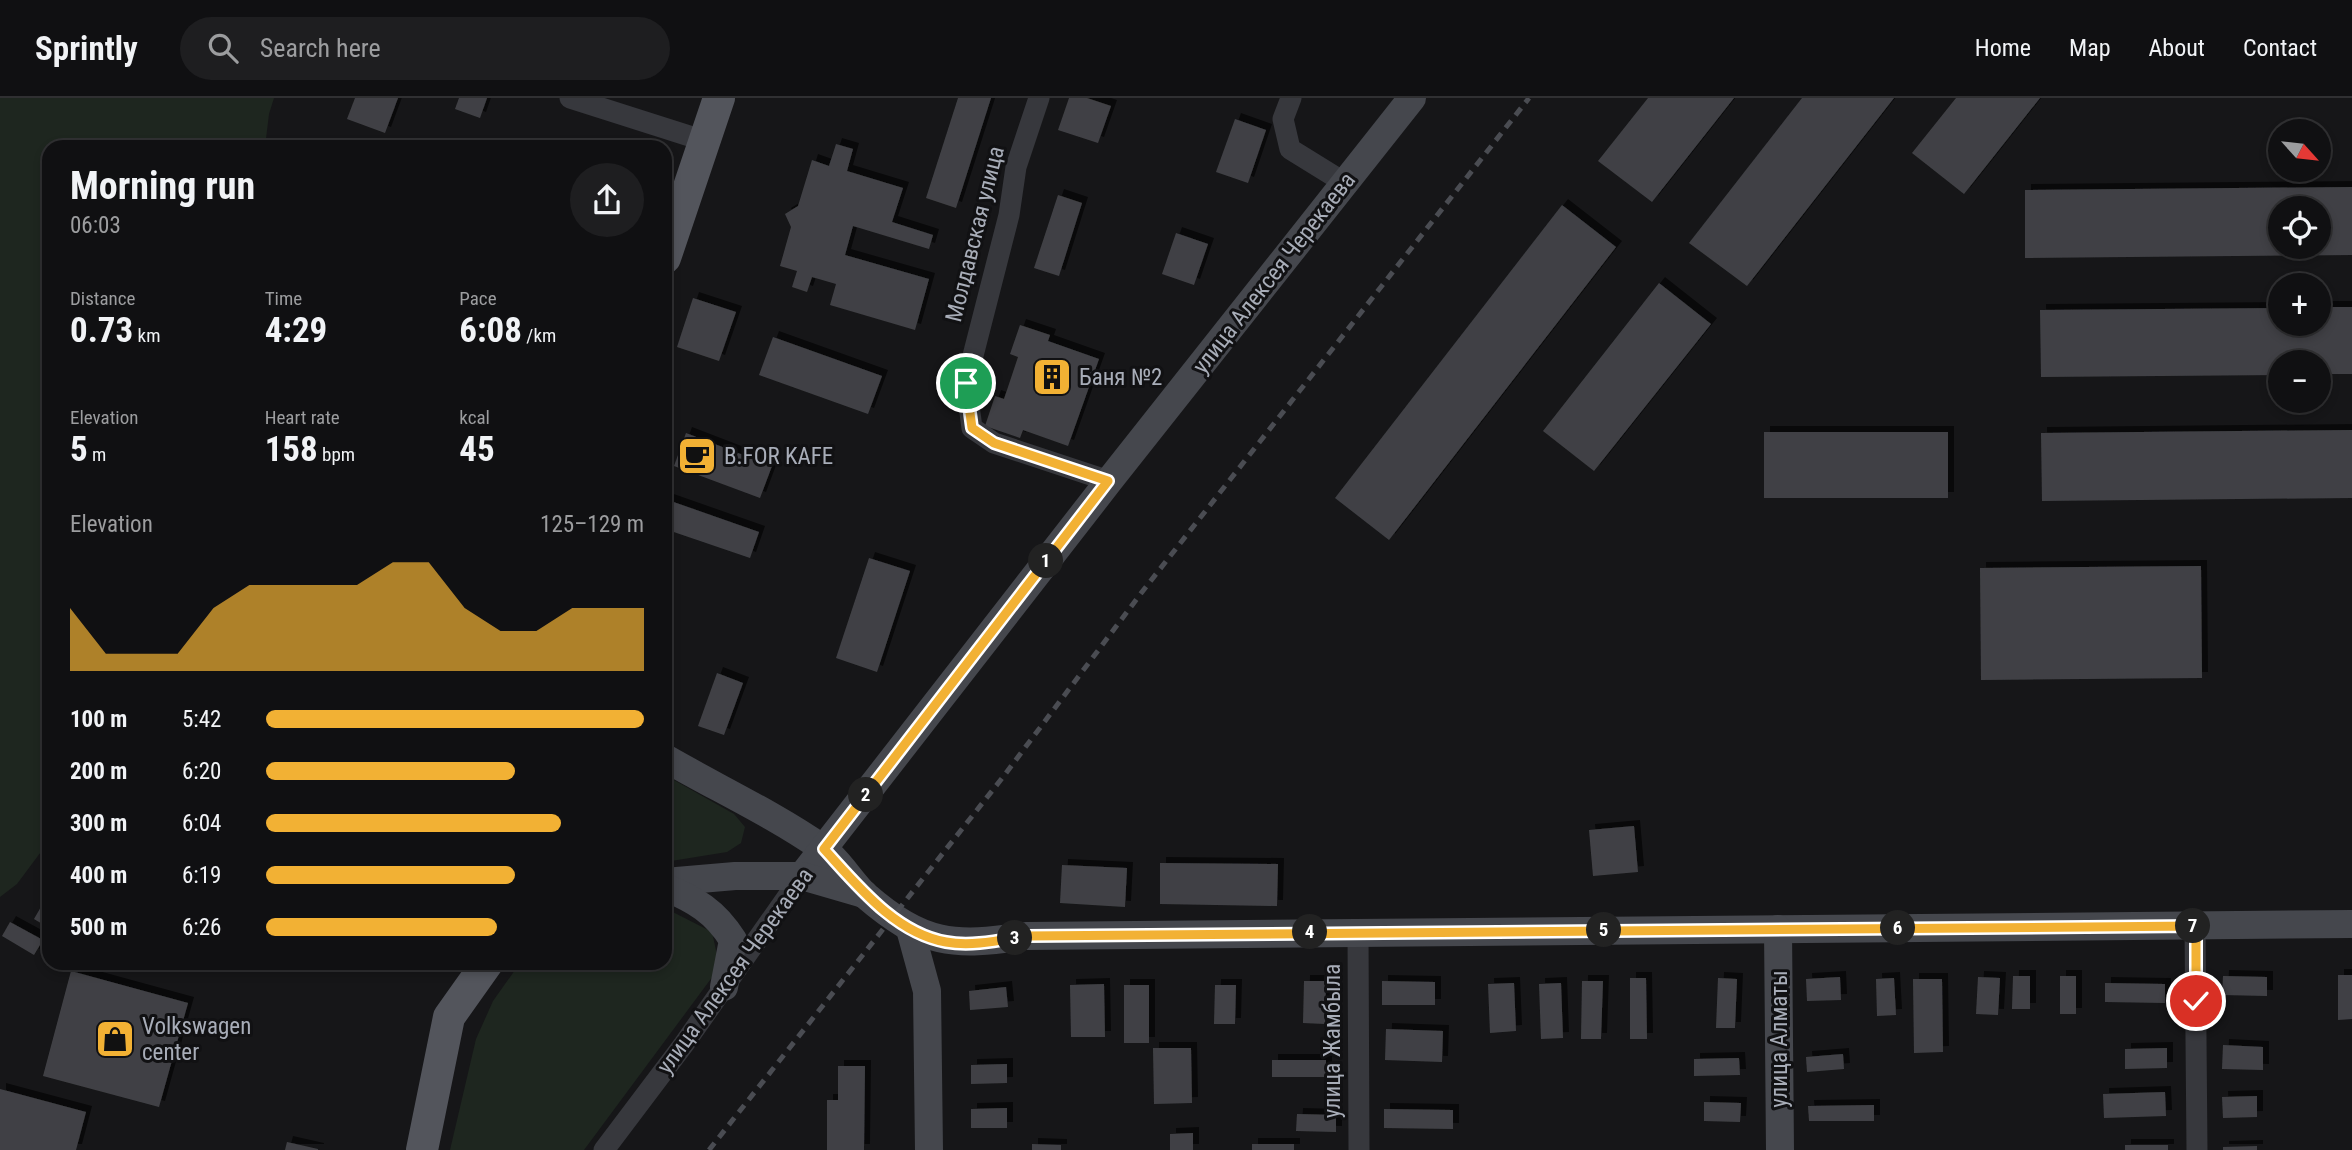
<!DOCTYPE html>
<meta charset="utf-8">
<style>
:root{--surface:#101012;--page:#1e1e20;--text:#f1f3f6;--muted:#9c9d9f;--line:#303032;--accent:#f2b134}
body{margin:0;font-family:"Roboto Condensed",sans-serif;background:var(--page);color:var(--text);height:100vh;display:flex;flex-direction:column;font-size:26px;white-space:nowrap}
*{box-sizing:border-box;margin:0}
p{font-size:23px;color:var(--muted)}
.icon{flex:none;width:38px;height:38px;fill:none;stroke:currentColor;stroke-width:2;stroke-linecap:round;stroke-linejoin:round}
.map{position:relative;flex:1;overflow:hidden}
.drawer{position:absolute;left:42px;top:42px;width:630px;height:830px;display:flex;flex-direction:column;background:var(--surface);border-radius:21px;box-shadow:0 4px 10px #0003,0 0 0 2px var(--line)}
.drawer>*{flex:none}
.needle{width:46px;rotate:117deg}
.fabs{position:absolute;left:2268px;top:21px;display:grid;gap:14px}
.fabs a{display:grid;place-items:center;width:63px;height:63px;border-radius:50%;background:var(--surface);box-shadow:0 4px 10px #0003,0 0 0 2px var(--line);font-size:35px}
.pin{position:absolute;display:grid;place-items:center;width:60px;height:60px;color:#fff;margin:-30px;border:4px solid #fff;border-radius:50%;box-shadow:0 2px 7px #0007}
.km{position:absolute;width:35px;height:35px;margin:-18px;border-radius:50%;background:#222;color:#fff;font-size:19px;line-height:35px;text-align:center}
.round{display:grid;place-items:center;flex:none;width:74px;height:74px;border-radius:37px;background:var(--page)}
.head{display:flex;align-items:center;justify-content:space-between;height:119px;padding:0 28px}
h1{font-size:38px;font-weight:700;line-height:52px}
.stats{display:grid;grid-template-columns:repeat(3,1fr);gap:10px;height:119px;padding:7px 28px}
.stats div{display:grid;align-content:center}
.stats b{font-size:35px;font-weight:700}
.stats small{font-size:19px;font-weight:400}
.stats p{font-size:19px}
.chart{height:196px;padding:14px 28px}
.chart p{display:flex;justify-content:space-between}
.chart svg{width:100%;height:126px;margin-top:7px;fill:var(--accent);opacity:.7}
ul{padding:0 28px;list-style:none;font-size:23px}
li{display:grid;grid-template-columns:112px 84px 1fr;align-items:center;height:52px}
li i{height:18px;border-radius:9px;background:var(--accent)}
header{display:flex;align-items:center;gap:42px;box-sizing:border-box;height:98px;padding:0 35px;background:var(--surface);border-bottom:2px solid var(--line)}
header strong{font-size:33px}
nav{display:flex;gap:38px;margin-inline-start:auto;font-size:24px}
.search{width:490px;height:63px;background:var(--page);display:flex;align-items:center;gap:18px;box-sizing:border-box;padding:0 24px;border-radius:38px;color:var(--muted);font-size:26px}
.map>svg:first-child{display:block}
.green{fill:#1e261f}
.building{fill:#404145;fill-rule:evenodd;filter:url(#shadow)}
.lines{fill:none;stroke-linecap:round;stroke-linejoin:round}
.street{stroke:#37383d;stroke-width:21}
.secondary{stroke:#45474d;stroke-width:28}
.primary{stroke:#53555c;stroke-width:32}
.rail{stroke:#4a4c52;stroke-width:5;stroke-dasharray:9 7;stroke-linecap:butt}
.route-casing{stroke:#fff;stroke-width:14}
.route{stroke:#f2b134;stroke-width:9}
.labels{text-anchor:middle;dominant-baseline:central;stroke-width:6;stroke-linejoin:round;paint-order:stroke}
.street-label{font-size:23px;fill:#a8adb8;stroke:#111113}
.poi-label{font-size:23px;fill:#a8adb8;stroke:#111113;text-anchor:start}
</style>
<header>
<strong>Sprintly</strong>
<div class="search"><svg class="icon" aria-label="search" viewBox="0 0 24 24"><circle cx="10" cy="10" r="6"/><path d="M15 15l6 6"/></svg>Search here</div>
<nav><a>Home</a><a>Map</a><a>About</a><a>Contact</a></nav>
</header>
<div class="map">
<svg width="2352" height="1052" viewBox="0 0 2352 1052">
<defs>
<filter id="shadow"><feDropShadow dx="6" dy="-6" stdDeviation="0" flood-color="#0009"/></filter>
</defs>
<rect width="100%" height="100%" fill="#161618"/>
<!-- green -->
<g class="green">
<polygon points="0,0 274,0 269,16 265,49 49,49 49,743 17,786 0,799"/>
<polygon points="665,677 734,716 745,729 741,745 727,754 665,764"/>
<polygon points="665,810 712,834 717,857 713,878 584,1052 450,1052 476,941 493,903 520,865 665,864"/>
</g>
<!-- building -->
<g class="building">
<polygon points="355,0 398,0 385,35 347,21"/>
<polygon points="459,0 487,0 480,20 455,11"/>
<polygon points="958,0 991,0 956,110 926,100"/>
<polygon points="1069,0 1087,0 1111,8 1098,45 1058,32"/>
<polygon points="1648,0 1734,0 1652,104 1598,63"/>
<polygon points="1802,0 1894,0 1747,188 1689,145"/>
<polygon points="1956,0 2040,0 1964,96 1912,55"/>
<polygon points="1235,21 1266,32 1248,85 1216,74"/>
<polygon points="836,46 853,51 847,73 903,90 892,124 933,137 929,151 853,128 845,157 929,181 915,232 830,207 836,186 812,179 807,194 792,189 797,173 780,168 791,129 785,116 798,108 812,62 829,68"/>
<path d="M2352,89V157L2025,160V92ZM2280,110H2319V149H2280Z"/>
<polygon points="1058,97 1082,105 1059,178 1034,170"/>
<polygon points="1562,107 1616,149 1389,442 1335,400"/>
<polygon points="1176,135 1208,146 1194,187 1162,176"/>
<polygon points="1659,185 1711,226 1594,373 1543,333"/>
<polygon points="693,200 736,214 719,263 677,249"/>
<polygon points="2319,209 2352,209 2352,276 2319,276 2319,264 2280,264 2280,277 2041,279 2040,212 2280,210 2280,226 2319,226"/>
<polygon points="1020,227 1050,237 1048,243 1099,261 1068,348 1023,332 1020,340 985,328 995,298 1004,301 1018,259 1010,256"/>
<polygon points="773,239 882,278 868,316 759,277"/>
<polygon points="2352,332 2352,400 2042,403 2041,335"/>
<rect x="1764" y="334" width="184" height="66"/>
<polygon points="686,335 772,368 760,400 674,368"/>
<polygon points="665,401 759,434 750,460 665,431"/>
<polygon points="869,460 910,473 877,574 836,560"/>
<polygon points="2201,468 2202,580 1981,582 1980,470"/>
<polygon points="717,575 743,585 724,637 698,628"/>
<polygon points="1634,728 1638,774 1593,778 1589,732"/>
<polygon points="1160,765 1278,766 1277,808 1160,806"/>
<polygon points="1062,767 1127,770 1125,809 1060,805"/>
<polygon points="49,795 49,830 34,821"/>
<polygon points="10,824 43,842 34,857 2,838"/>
<polygon points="71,873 188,905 159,1009 43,978"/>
<polygon points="2338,877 2352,877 2352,921 2338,922"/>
<polygon points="2013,878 2030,878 2030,911 2012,911"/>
<rect x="2060" y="878" width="16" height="38"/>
<polygon points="2223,878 2267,879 2267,898 2222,897"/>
<polygon points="1840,879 1841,902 1807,903 1806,881"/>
<polygon points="1978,879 2000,880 1998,917 1976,916"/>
<polygon points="1630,880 1646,880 1647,941 1630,941"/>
<polygon points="1718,880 1737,881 1735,930 1716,930"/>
<polygon points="1894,880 1896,917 1877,918 1876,881"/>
<polygon points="1913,881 1942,881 1943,954 1914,955"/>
<polygon points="1304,883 1326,883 1325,926 1303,925"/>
<polygon points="1382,883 1435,884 1435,907 1382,907"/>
<polygon points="1582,883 1603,883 1601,941 1581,941"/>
<polygon points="1514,885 1516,933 1490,935 1488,886"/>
<polygon points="1561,885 1563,940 1541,941 1539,886"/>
<polygon points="2105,885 2165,886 2165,905 2105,904"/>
<polygon points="1104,886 1105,939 1071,939 1070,887"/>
<rect x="1124" y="887" width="25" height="58"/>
<polygon points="1215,887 1236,887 1235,926 1214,926"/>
<polygon points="1006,889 1008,909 970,912 969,893"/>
<polygon points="1386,931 1443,933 1442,964 1385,962"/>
<polygon points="2223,947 2263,949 2263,972 2222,971"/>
<polygon points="1153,950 1191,950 1192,1005 1154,1006"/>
<polygon points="2167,950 2167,970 2125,971 2125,951"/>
<polygon points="1843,956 1844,971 1807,974 1806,959"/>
<polygon points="1739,960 1740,977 1694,978 1694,961"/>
<rect x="1272" y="962" width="54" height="17"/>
<polygon points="1007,966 1007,985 971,986 971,967"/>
<polygon points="838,968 865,968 864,1052 827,1052 827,1002 838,1002"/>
<polygon points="0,991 86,1014 76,1052 0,1052"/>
<polygon points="2165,994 2166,1018 2104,1020 2103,996"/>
<polygon points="2257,998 2257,1019 2223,1020 2222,999"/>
<polygon points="1704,1004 1741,1005 1740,1024 1704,1023"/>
<polygon points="1874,1007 1874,1023 1809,1023 1808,1008"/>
<polygon points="1007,1010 1007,1030 971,1030 971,1011"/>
<polygon points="1384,1011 1453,1012 1453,1031 1384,1030"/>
<polygon points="1297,1016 1336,1017 1336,1034 1296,1033"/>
<polygon points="1193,1035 1193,1052 1170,1052 1170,1036"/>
<polygon points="287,1044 318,1051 318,1052 285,1052"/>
<polygon points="1032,1046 1061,1047 1061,1052 1032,1052"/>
<rect x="1252" y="1046" width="42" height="6"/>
<rect x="2125" y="1047" width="43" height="5"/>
<polygon points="2257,1048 2257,1052 2223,1052 2223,1049"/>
</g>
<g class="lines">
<!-- street -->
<g class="street">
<polyline points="570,0 705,43"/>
<polyline points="1039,0 1016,69 1009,117 966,285 972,330 994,345 1109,383"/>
<polyline points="1291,0 1283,21 1290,51 1345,85"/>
<polyline points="2195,828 2197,1052"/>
<polyline points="1358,833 1359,1052"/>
<polyline points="604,1052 684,946 802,778"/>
</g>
<!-- secondary -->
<g class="secondary">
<path d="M665,660C717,690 773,716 822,750C839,762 850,783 865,797C923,847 953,849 1026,838L2352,826"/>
<polyline points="802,778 1109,383 1412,0"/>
<polyline points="665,784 735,778 802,778 864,796"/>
<path d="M665,789C695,802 715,813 733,842L724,889"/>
<polyline points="910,831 927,893 929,1052"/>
<polyline points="1778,831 1780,1052"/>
</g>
<!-- primary -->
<g class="primary">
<polyline points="665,160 719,0"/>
<polyline points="422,1052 449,919 488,864"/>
</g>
<!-- rail -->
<polyline class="rail" points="709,1052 1003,679 1142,494 1529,0"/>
</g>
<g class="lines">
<defs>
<path id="route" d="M966,285L972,330L994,345L1108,383L824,751C857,787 895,835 946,844C972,849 1001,842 1026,838L2196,828V903"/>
</defs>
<!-- route casing -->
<use href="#route" class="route-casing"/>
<!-- route -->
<use href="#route" class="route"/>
</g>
<!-- icons -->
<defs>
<symbol id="building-square" viewBox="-11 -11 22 22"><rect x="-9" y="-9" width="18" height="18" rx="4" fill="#f2b134" stroke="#111113"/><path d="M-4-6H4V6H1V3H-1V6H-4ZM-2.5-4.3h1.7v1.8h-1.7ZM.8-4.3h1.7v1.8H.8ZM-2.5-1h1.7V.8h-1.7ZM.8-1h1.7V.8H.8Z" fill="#111"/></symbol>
<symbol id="cafe-square" viewBox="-11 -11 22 22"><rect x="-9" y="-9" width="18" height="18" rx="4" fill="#f2b134" stroke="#111113"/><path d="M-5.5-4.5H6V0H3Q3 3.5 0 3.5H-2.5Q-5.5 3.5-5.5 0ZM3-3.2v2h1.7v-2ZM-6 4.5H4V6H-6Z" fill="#111"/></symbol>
<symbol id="shop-square" viewBox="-11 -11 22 22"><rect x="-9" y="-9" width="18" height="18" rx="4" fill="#f2b134" stroke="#111113"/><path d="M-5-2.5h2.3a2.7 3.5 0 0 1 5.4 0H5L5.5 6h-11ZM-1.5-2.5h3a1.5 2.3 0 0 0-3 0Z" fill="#111"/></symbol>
</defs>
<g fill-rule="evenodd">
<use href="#building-square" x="1030" y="257" width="44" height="44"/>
<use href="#cafe-square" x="675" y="336" width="44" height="44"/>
<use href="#shop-square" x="93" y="919" width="44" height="44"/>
</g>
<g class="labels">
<!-- street labels -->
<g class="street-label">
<text transform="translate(975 136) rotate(-76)">Молдавская улица</text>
<text transform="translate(1274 175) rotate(-52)">улица Алексея Черекаева</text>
<text transform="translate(735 873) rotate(-54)">улица Алексея Черекаева</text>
<text transform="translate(1779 941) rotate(-90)">улица Алматы</text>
<text transform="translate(1332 943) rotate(-90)">улица Жамбыла</text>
</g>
<!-- poi labels -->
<g class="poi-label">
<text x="1079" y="279">Баня №2</text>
<text x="724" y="358">B.FOR KAFE</text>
<text x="142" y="928">Volkswagen<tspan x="142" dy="26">center</tspan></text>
</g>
</g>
</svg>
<div class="fabs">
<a><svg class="needle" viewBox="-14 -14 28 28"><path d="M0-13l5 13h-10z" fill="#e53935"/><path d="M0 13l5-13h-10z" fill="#9c9d9f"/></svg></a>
<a><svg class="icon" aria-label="locate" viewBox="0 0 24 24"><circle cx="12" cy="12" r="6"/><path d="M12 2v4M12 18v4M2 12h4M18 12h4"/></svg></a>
<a>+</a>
<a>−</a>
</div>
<div class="pin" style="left:966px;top:285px;background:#1e9e55"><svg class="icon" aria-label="arrive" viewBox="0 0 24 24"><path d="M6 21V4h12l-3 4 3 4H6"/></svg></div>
<div class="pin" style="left:2196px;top:903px;background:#d93025"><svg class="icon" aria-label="check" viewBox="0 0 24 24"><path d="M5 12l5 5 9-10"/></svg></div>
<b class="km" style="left:1046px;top:463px">1</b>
<b class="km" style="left:866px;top:697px">2</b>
<b class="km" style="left:1015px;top:840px">3</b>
<b class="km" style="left:1310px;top:834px">4</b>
<b class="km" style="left:1604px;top:832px">5</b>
<b class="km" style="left:1898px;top:830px">6</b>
<b class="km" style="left:2193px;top:828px">7</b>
<section class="drawer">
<div class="head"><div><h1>Morning run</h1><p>06:03</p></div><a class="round"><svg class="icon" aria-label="share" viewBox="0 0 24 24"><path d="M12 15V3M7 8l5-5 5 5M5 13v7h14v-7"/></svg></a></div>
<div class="stats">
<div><p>Distance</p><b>0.73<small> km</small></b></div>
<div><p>Time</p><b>4:29</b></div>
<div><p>Pace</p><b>6:08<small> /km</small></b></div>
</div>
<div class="stats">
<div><p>Elevation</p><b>5<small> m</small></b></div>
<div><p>Heart rate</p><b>158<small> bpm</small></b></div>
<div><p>kcal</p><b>45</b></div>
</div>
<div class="chart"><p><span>Elevation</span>125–129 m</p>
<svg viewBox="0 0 160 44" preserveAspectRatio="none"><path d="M0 44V22L10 38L20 38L30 38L40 22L50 14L60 14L70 14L80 14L90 6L100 6L110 22L120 30L130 30L140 22L150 22L160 22V44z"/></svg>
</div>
<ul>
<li><b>100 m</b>5:42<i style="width:100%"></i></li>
<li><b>200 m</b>6:20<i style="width:66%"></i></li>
<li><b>300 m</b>6:04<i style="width:78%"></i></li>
<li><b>400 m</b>6:19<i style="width:66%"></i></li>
<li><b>500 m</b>6:26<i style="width:61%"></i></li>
</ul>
</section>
</div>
